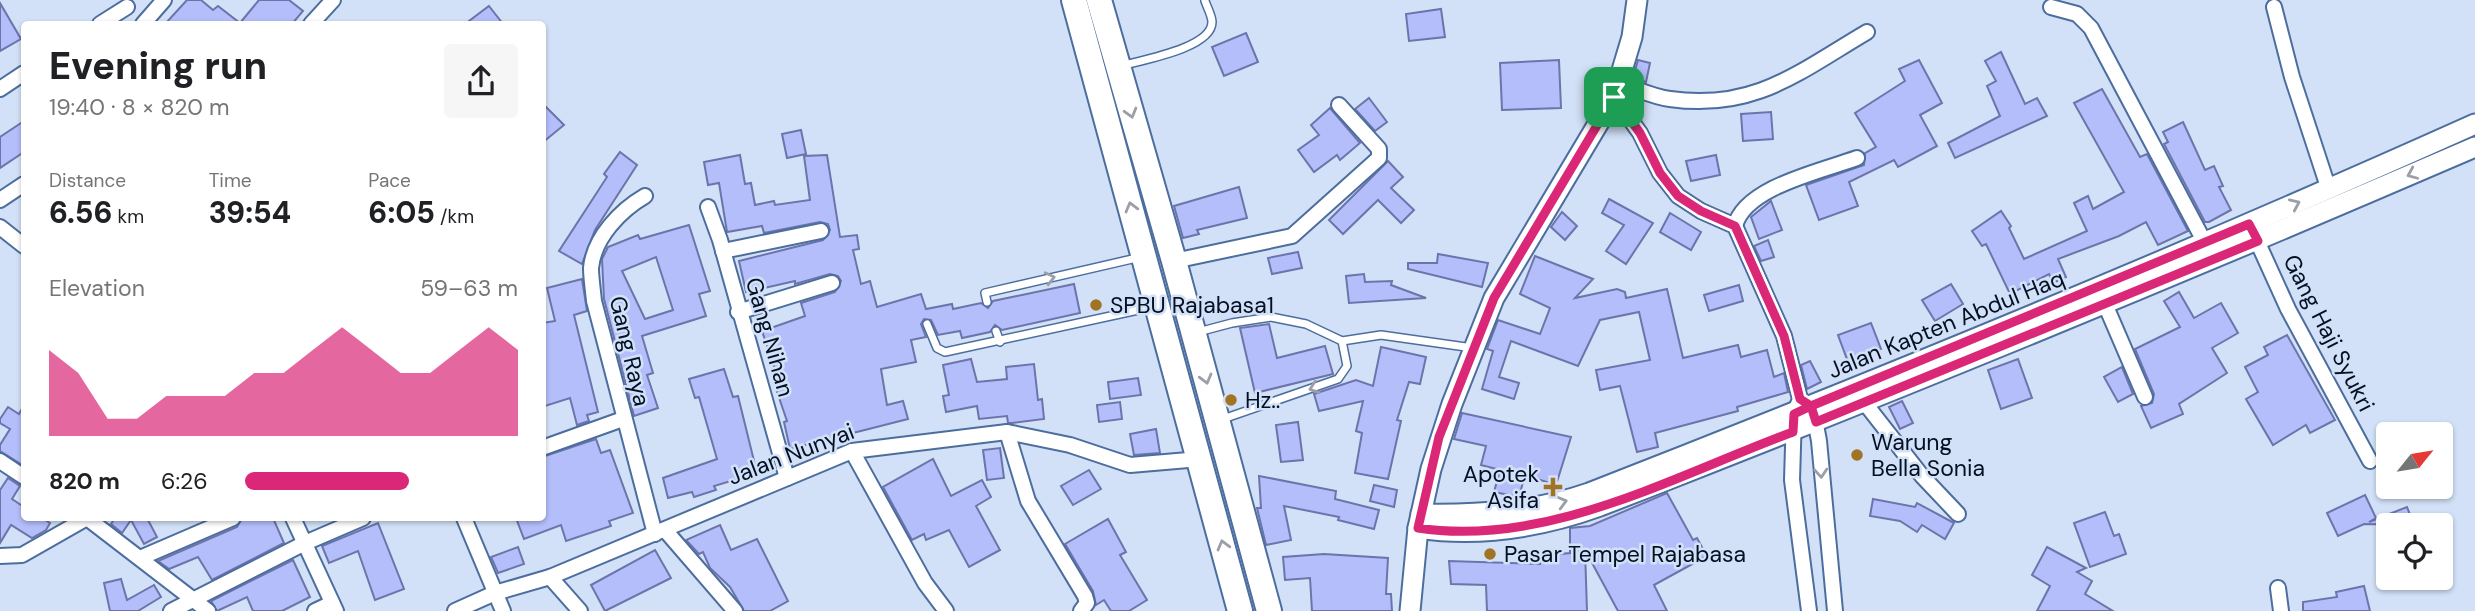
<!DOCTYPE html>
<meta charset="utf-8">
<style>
:root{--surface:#fff;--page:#f6f6f6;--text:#202124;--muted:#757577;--accent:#db2777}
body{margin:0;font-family:"DM Sans",sans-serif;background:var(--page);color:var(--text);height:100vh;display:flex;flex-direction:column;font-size:26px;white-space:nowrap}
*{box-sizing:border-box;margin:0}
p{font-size:23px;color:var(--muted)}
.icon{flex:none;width:38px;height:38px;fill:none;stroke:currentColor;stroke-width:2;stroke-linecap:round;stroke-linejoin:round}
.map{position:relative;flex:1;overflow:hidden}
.side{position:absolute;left:21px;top:21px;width:525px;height:500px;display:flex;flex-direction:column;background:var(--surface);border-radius:7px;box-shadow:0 2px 5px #0004}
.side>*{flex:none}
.needle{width:46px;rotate:60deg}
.controls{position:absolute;left:2376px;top:422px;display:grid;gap:14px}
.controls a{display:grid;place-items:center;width:77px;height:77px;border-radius:7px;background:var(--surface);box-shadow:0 2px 5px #0004;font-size:35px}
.pin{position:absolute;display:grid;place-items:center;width:60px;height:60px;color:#fff;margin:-30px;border-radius:14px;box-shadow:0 4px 10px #0006}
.round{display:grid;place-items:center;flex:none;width:74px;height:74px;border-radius:7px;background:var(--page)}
.headline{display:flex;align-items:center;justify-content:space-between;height:119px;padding:0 28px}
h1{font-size:38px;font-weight:800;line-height:52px}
.figures{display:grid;grid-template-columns:repeat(3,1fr);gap:10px;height:119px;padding:7px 28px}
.figures div{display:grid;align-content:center}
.figures b{font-size:30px;font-weight:800}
.figures small{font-size:19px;font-weight:400}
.figures p{font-size:19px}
.chart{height:196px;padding:14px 28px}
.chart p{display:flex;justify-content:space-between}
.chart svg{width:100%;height:126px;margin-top:7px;fill:var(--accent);opacity:.7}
ul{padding:0 28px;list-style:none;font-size:23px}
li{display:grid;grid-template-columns:112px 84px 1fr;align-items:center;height:52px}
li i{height:18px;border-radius:9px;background:var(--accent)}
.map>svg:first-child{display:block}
.building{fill:#b4befa;stroke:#6c74ab;stroke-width:2;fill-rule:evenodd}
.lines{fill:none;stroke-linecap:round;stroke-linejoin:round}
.service-casing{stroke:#4c6e9e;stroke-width:10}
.minor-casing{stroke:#4c6e9e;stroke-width:18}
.tertiary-casing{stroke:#4c6e9e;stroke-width:23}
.trunk-casing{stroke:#4c6e9e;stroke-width:28}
.service{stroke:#fff;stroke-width:7}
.minor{stroke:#fff;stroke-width:14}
.tertiary{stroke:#fff;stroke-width:19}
.trunk{stroke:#fff;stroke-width:24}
.oneway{stroke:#9b9fa7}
.route-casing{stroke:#fff;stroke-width:14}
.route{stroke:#db2777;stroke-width:9}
.poi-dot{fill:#a07325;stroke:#d2e1f7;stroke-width:2.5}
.labels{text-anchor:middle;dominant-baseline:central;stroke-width:5;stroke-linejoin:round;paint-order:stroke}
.poi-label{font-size:23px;fill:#041023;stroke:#d2e1f7;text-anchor:start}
.street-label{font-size:23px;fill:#041023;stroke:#d2e1f7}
</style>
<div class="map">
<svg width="2475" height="611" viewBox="0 0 2475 611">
<rect width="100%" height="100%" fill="#d2e1f7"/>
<!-- building -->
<g class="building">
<polygon points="187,0 201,0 213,10 218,6 240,23 259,0 289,0 303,11 292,24 165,24"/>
<polygon points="0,3 21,39 0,51"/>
<polygon points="489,6 503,24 465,24"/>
<polygon points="1441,9 1445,37 1409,41 1406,14"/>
<polygon points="1246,33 1258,62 1224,76 1212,47"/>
<polygon points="2001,52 2025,104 2037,98 2047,116 1955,158 1948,143 2000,116 1987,86 1996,81 1985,61"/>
<polygon points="1559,60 1561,108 1502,110 1500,63"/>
<polygon points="1638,60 1650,63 1646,82 1633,78"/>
<polygon points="1919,60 1942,103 1920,115 1937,146 1898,167 1894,160 1849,182 1858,206 1819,220 1806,185 1864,165 1865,153 1876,147 1855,113 1905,81 1899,69"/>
<polygon points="2102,89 2140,157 2147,154 2188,231 2158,245 2146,222 2119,236 2058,259 2066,277 2053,283 2049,274 2010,294 1986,244 1982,246 1972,231 2001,211 2011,226 2009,228 2024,259 2087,231 2074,203 2088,196 2093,209 2124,192 2074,103"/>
<polygon points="1369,98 1387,122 1375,131 1355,109"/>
<polygon points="542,103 564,125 542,143"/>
<polygon points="1330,108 1360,143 1340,160 1337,155 1314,172 1298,150 1319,135 1311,125"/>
<polygon points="1771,112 1773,139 1743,141 1741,114"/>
<polygon points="24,121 24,152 0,168 0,137"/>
<polygon points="2183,122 2205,170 2214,166 2223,186 2219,187 2231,210 2209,222 2205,222 2164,144 2168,142 2163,132"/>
<polygon points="801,130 806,154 787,158 782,134"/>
<polygon points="620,152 637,165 595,230 582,264 559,251 607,177 604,174"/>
<polygon points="740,155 745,184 751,183 755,205 774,201 775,205 810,200 804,156 827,155 840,237 857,235 859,249 853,250 861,284 870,281 877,307 921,294 926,309 952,304 953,309 981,303 988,308 993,301 1074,284 1080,313 1002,330 995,325 990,332 962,338 960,331 938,335 931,320 924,319 921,324 926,337 911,340 916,362 881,369 887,405 903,401 908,419 790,449 784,422 787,421 773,380 778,378 762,331 805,316 801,303 835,292 841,281 838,276 830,274 795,284 795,281 746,292 739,261 823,240 830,230 828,224 820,222 764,233 762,226 727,232 719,183 708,185 704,162"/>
<polygon points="1716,155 1720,175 1691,181 1686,161"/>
<polygon points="1388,161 1403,177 1391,188 1414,210 1401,223 1378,200 1343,234 1329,220"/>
<polygon points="1239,187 1247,218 1197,230 1199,234 1183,238 1174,206"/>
<polygon points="1609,199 1653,223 1626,264 1606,251 1624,225 1602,213"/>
<polygon points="1771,201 1782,230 1759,239 1751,217"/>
<polygon points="1562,212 1577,226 1565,240 1551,227"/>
<polygon points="1670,213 1701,232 1691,250 1660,232"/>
<path d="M689,225L710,291L699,294L706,316L642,336L653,373L647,375L658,408L634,416L604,299L602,259L608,247L638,235L640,239ZM656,257L673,310L645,319L622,271Z"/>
<polygon points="1768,240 1774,257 1761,261 1754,246"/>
<polygon points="1298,252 1302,268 1272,274 1268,258"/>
<polygon points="1438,254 1488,263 1482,287 1408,269 1408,263 1437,263"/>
<polygon points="1535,256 1593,279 1575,298 1617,289 1625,292 1626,298 1667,289 1683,358 1738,345 1741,357 1767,350 1774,377 1784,373 1788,392 1737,407 1738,411 1655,433 1658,447 1637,452 1620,386 1600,390 1596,370 1650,360 1639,312 1600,320 1578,366 1511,341 1499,377 1519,383 1514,399 1482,389 1493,351 1487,349 1498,320 1540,334 1550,308 1520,294"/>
<polygon points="1364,274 1365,282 1392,281 1391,285 1426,298 1349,303 1346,276"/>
<polygon points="582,279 587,311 574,315 598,412 587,415 589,421 577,425 570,398 542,407 542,323 555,321 547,288"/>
<polygon points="1951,284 1963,304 1935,321 1922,300"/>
<polygon points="1739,285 1743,301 1709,311 1704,295"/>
<polygon points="2179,292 2194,318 2221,303 2238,333 2212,348 2227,373 2179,404 2183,414 2151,428 2141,406 2152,403 2154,394 2135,349 2180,327 2164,301"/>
<polygon points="1871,323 1881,349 1848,362 1838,335"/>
<polygon points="1269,324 1277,358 1325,346 1333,374 1255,393 1240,328"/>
<polygon points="2287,335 2335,420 2310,433 2306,425 2273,445 2246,399 2258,392 2245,367 2268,355 2264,347"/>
<polygon points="1381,347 1426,357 1420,384 1409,382 1397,420 1401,421 1388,479 1355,473 1362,433 1356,431 1363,401 1319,411 1314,394 1356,380 1373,386"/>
<polygon points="971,359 977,382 1007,379 1006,367 1034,364 1038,400 1042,399 1044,419 1012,423 1008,423 1007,416 979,419 977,406 946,412 943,396 949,395 943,365"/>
<polygon points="2018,359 2032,398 2001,409 1988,370"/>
<polygon points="1810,361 1821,382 1807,389 1801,365"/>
<polygon points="2122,367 2133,394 2118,402 2104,377"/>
<polygon points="724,369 733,397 738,396 757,473 714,486 716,490 694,497 692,492 668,498 663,478 717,459 699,397 695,398 689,379"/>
<polygon points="1138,378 1141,395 1110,399 1108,382"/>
<polygon points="1902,401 1913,423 1900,429 1889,407"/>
<polygon points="1120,402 1122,419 1099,422 1097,405"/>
<polygon points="24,405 24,466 0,451 0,445 10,429 0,423 0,419 8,407 19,414"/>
<polygon points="1462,413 1571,437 1556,485 1525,475 1519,497 1494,492 1500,470 1481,465 1486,446 1454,439"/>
<polygon points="1298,422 1303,460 1281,462 1276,425"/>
<polygon points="1156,429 1160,453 1134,455 1130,434"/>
<polygon points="596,439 601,453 610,450 633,513 609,521 611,526 566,541 561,525 524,539 516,518 542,518 542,457"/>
<polygon points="1000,448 1004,478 987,480 983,450"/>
<polygon points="933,459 951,496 982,480 991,497 976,506 1000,550 969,567 949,530 926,540 924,534 912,540 883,487"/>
<polygon points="1089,470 1101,489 1073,505 1061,486"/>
<polygon points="1259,476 1336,491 1335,499 1379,510 1374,529 1338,520 1339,517 1284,506 1291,540 1266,545 1257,508 1261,508"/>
<polygon points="8,478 20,486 12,499 24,507 24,518 42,518 50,523 46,530 32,538 11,525 0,543 0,490"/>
<polygon points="1374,485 1397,490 1394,507 1370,501"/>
<polygon points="1667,493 1693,540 1697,538 1707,556 1654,585 1667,611 1618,611 1585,550 1587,611 1487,611 1486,585 1451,584 1449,561 1540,564 1540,556 1570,553 1570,528 1590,526"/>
<polygon points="2365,495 2376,518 2369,522 2407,507 2414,525 2364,524 2338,536 2327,513"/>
<polygon points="1873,499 1915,507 1917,503 1954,523 1945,539 1922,525 1917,532 1900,521 1870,516"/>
<polygon points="2105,512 2114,536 2119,534 2126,554 2090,567 2074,523"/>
<polygon points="115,518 147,518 157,537 144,544 131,520 122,533 111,524"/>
<polygon points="242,518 273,518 284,543 212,580 198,557 169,569 158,561 237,527"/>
<polygon points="1108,519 1126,552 1120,555 1147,600 1129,611 1111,611 1104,600 1096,605 1093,591 1065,544"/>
<polygon points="378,523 404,589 375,600 358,551 329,563 322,546"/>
<polygon points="720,525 731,550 757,539 788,601 770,611 744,611 730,587 710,568 703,552 699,554 686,540"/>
<polygon points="518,547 524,564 498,573 491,557"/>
<polygon points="2047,547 2086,568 2077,572 2092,581 2085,594 2113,611 2037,611 2050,586 2032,575"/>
<polygon points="655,550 671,578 605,611 591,585"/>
<polygon points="1324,554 1388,558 1386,594 1391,594 1392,611 1312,611 1310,578 1285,580 1283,557"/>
<polygon points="293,560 310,597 282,611 253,611 247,597 217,611 211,601"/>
<polygon points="121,579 127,600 154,585 161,597 138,611 110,611 104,583"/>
<polygon points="2364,586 2370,611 2303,611 2303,602 2337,597 2336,592"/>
</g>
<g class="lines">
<defs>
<g id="service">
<path d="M1121,66C1142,60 1212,48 1212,22C1212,16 1207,7 1205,1"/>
<polyline points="987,302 985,293 1141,257"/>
<polyline points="927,324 937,348 945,352 1152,307"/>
<polyline points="996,331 1000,342"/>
<polyline points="1198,332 1232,323 1271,317 1306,324 1342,341 1381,335 1473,348"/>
<polyline points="1220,420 1338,379 1347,366 1342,341"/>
</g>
<g id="minor">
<polyline points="2051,7 2077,14 2091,28 2205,243"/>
<polyline points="2274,7 2292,77 2329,190"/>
<polyline points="100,24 127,7"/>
<polyline points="143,24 164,0"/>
<polyline points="311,24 333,0"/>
<path d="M1619,83C1635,88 1653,97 1670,99C1754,111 1799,72 1867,32"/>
<polyline points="0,89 24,73"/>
<polyline points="1614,97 1640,133 1660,173 1678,196 1701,211 1735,226 1784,336 1800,399 1794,414 1792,480 1809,611"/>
<path d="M645,196C621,210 594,237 591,268C591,278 593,290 594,301L655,534"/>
<polyline points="0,200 24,184"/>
<polyline points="708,207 720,240 787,478"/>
<path d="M1735,226C1745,187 1822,171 1857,158"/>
<polyline points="0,227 24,246"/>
<polyline points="2253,232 2288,309 2370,461"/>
<polyline points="723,251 821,231"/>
<polyline points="1174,261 1292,236 1379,158 1379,149 1339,105"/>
<polyline points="2105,304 2145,397"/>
<polyline points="738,312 832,283"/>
<polyline points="1864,402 1922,476 1958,514"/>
<polyline points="1814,414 1819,441 1835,611"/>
<polyline points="1007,432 1028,501 1085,596 1087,603 1081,611"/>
<polyline points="542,448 623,419"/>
<polyline points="852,451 925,583 946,611"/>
<polyline points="0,461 24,477"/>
<polyline points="87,518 208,611"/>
<polyline points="293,518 336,611"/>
<polyline points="464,518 503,611"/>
<polyline points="665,530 735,611"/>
<polyline points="0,556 22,555 87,518"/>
<polyline points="140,558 233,518"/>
<polyline points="550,577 580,611"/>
<polyline points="2278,588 2281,611"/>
<polyline points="171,611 305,543 363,518"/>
<polyline points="315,611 332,603"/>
<polyline points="455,611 495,593 550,577 852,451 1007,432 1070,445 1130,465 1200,459"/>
</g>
<g id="tertiary">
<path d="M1421,514C1479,515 1534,512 1589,493C1887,377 2183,255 2475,124"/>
<path d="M1418,528C1479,537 1542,527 1600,506C1894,392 2185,272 2475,147"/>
<polyline points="1410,611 1418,528 1431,469 1452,404 1494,298 1614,97 1632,37 1637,0"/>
</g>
<g id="trunk">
<polyline points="1074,0 1240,611"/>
<polyline points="1099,0 1174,261 1269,611"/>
</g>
</defs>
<!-- service casing -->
<use href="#service" class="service-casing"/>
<!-- minor casing -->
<use href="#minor" class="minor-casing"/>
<!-- tertiary casing -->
<use href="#tertiary" class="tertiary-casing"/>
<!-- trunk casing -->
<use href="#trunk" class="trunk-casing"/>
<!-- service -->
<use href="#service" class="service"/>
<!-- minor -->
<use href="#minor" class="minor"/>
<!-- tertiary -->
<use href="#tertiary" class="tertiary"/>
<!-- trunk -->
<use href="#trunk" class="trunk"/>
</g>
<!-- one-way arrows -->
<defs><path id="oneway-chevron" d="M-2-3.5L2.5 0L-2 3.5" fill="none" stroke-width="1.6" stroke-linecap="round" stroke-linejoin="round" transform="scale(1.75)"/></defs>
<g class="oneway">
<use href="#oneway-chevron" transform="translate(1131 113) rotate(74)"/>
<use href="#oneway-chevron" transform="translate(2412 174) rotate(157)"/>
<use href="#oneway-chevron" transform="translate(2295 204) rotate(-24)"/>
<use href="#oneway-chevron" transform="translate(1131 207) rotate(-105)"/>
<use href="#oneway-chevron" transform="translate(1050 278) rotate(-13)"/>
<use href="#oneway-chevron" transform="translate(1206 379) rotate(75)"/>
<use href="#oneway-chevron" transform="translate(1314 388) rotate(161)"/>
<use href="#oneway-chevron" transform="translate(1821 473) rotate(86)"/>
<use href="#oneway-chevron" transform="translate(1562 502) rotate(-15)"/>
<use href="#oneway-chevron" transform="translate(1223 545) rotate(-105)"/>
</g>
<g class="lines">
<defs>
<path id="route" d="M1614,97L1494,298L1439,437L1418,528C1547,548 1676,475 1793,432L1794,414L1811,406L2249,224L2258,241L1816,422L1811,406L1800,399L1784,336L1735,226L1701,211L1678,196L1660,173L1640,133L1614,97"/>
</defs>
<!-- route casing -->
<use href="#route" class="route-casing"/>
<!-- route -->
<use href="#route" class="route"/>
</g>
<!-- markers -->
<g class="poi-dot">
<circle cx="1096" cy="305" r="7"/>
<circle cx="1231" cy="400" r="7"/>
<circle cx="1857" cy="455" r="7"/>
<path d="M1549.5 476.5h7v7h7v7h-7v7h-7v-7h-7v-7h7z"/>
<circle cx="1490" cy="554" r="7"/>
</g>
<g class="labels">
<!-- poi labels -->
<g class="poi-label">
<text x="1110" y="305">SPBU Rajabasa1</text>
<text x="1245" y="400">Hz..</text>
<text x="1871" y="442">Warung<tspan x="1871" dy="26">Bella Sonia</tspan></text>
<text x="1539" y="474" text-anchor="end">Apotek<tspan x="1539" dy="26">Asifa</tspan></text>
<text x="1504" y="554">Pasar Tempel Rajabasa</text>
</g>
<!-- street labels -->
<g class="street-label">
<text transform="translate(1946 324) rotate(-22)">Jalan Kapten Abdul Haq</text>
<text transform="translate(2329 333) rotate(63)">Gang Haji Syukri</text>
<text transform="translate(770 337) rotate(74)">Gang Nihan</text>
<text transform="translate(630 351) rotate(77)">Gang Raya</text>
<text transform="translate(791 454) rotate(-21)">Jalan Nunyai</text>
</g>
</g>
</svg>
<div class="controls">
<a><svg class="needle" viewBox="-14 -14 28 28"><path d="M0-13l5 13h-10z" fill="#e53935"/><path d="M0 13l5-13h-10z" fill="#757577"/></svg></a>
<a><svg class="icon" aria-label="locate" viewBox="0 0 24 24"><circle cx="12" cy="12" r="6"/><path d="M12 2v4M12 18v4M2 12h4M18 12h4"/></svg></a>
</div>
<div class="pin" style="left:1614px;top:97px;background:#1e9e55"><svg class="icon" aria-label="arrive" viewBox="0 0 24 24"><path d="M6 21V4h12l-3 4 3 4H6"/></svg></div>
<section class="side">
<div class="headline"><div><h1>Evening run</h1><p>19:40 · 8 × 820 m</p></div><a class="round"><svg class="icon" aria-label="share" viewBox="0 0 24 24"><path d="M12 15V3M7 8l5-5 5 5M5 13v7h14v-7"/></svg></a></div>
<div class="figures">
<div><p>Distance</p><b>6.56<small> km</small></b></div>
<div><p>Time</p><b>39:54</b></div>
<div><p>Pace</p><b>6:05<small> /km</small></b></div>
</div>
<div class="chart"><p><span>Elevation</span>59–63 m</p>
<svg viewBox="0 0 160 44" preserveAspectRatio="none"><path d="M0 44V14L10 22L20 38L30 38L40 30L50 30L60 30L70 22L80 22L90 14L100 6L110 14L120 22L130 22L140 14L150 6L160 14V44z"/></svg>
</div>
<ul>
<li><b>820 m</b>6:26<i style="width:60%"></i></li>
</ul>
</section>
</div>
